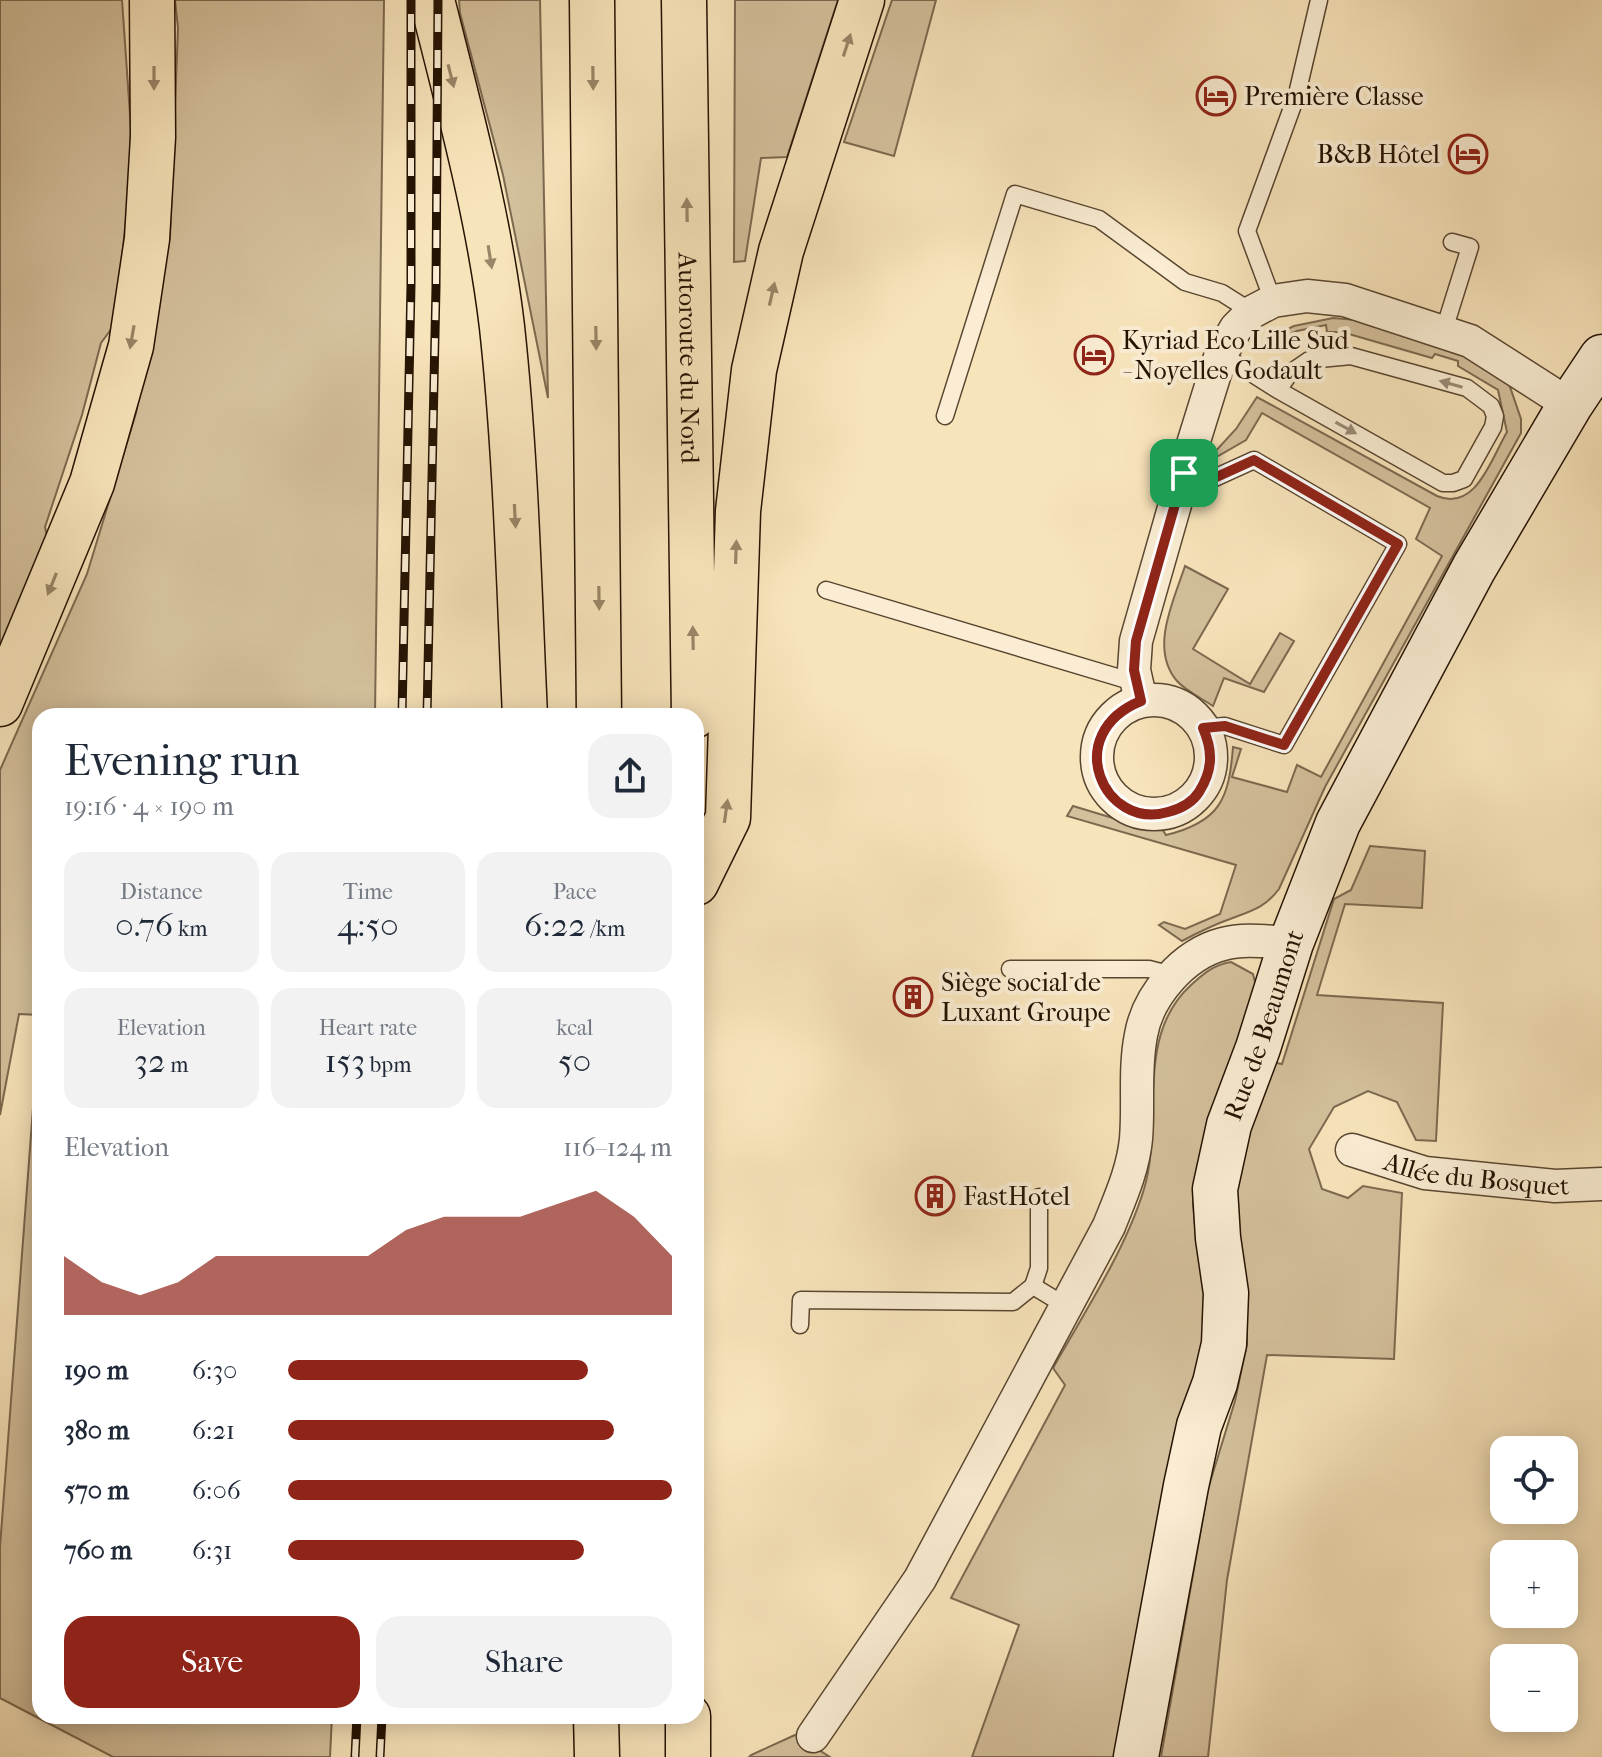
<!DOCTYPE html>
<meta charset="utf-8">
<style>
:root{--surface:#fff;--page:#f2f2f3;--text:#1f2937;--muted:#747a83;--accent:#8f2418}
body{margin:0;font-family:"IM FELL French Canon",serif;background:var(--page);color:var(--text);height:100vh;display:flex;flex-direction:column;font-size:30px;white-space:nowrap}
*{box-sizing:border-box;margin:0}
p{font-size:26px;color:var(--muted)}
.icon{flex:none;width:44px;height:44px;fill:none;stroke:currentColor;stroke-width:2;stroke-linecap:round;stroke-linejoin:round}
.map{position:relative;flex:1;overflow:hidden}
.details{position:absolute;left:32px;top:708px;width:672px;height:1016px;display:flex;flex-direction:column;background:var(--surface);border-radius:24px;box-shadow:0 4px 20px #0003}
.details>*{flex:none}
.fabs{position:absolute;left:1490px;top:1436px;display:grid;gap:16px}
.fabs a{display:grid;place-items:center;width:88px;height:88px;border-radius:16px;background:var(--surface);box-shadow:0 4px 20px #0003;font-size:40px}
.pin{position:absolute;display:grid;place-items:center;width:68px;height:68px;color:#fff;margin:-34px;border-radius:16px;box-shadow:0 4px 12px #0006}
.round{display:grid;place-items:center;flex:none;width:84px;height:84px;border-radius:24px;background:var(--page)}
.overview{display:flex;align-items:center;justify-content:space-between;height:136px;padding:0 32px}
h1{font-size:44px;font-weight:600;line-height:60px}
.stats{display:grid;grid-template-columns:repeat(3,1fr);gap:12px;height:136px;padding:8px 32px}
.stats div{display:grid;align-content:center;border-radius:20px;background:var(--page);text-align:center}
.stats b{font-size:34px;font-weight:600}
.stats small{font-size:22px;font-weight:400}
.stats p{font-size:22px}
.chart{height:224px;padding:16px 32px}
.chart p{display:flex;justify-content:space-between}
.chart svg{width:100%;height:144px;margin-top:8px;fill:var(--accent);opacity:.7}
.cta{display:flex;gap:16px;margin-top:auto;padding:16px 32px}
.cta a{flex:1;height:92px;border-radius:24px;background:var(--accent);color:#fff;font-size:32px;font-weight:600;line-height:92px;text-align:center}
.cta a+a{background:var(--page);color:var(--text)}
ul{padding:0 32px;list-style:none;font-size:26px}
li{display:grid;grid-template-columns:128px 96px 1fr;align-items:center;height:60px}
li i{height:20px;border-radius:10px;background:var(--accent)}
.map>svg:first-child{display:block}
.green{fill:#d4c09c;stroke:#7c694f;stroke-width:2}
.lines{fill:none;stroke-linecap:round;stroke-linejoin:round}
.lane-casing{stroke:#594630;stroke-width:19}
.street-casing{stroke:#594630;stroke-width:35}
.secondary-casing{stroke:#241202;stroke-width:47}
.highway-casing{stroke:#241202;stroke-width:47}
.lane{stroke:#faedd3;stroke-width:16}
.street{stroke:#faedd3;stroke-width:32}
.secondary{stroke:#faedd3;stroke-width:44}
.highway{stroke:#f8e4bb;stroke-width:44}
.rail-casing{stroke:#241202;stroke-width:9}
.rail{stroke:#faedd3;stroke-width:6;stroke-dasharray:18;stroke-linecap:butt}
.oneway{fill:#998668}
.oneway2{fill:#9a8a75}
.route-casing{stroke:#fff;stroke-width:16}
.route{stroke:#8f2418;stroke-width:10}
.labels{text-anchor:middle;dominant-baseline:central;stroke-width:8;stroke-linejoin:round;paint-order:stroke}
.poi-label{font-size:26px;fill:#241202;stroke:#faedd3;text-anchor:start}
.street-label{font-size:26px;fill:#241202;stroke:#faedd3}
</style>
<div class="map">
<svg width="1602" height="1757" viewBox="0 0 1602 1757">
<rect width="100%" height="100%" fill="#f8e4bb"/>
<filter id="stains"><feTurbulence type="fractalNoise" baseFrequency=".0025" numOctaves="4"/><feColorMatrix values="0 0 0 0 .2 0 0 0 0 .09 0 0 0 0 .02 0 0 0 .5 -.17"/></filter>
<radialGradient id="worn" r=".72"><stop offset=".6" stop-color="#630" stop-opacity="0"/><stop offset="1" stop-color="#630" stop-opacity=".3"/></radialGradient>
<!-- green -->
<g class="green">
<polygon points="0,0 122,0 131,129 129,190 115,324 101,343 82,415 45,527 49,547 0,663"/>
<polygon points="175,0 384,0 375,716 40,716 40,1716 332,1716 330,1757 113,1757 0,1698 0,1547 40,1015 19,1014 0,1115 0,770 87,574 136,413 170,237 178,28"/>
<polygon points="459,0 540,0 548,398 503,175 460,13"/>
<polygon points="735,0 838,0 787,157 761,158 745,261 734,262"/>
<polygon points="892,0 936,0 894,156 844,142"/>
<path d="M1333,318L1357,320L1462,354L1509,384L1521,419V433L1325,787L1279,889C1265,908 1251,911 1230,919C1213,925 1197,933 1182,941L1159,925L1164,922L1185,929L1220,914L1236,865L1067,816L1073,806L1149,829H1162L1166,835C1220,822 1229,799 1233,747L1241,749L1232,777L1287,792L1297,765L1321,777L1442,556L1416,539L1430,508L1262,413L1246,440L1213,459L1212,455L1236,429L1257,397L1437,496C1476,512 1491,459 1507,432L1498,390L1458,366V361L1435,354L1432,358L1342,332H1327L1326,325L1297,331L1273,342L1271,337L1294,326Z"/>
<path d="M1185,566L1228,589L1193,649L1250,684L1280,633L1294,641L1264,692L1224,678L1213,706C1201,698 1186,691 1177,681C1149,649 1174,600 1185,566Z"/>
<polygon points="1370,846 1425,851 1422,908 1345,904 1317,995 1443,1003 1436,1141 1416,1140 1397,1102 1368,1091 1334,1107 1309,1149 1322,1189 1348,1198 1363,1186 1402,1193 1394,1359 1267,1355 1227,1580 1208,1757 1161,1757 1208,1489 1235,1401 1247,1344 1247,1293 1233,1191 1241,1152 1272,1062 1282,1064 1334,899 1351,890"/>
<path d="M1231,962L1253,974L1256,986L1197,1166L1193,1202L1196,1239L1206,1298V1334L1196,1373L1175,1431L1116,1757H972L1019,1625L951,1598L1065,1385L1053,1368C1084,1313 1126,1249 1144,1189C1164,1123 1134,1038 1190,986C1203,974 1213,965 1231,962Z"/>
<polygon points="795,1735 830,1757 749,1757 751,1755"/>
</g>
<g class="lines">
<defs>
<g id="lane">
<polyline points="1273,301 1247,231 1297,94 1319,0"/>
<polyline points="1444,330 1470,247 1452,242"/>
<polyline points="1221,354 1278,390 1443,483 1453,483 1464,479 1493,427 1495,416 1491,406 1467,388 1351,356 1309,360 1290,373 1278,390"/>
<polyline points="945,416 1015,194 1099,219 1185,282 1222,293 1252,312"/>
<polyline points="1184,473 1210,480 1254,460 1398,544 1284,745 1225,726 1203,728"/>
<polyline points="826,590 1137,683"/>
<polyline points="1010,969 1149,969 1172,975"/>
<polyline points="1033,1286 1039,1268 1039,1197"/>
<polyline points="800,1325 801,1300 1013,1302 1033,1286 1066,1306"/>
</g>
<g id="street">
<circle cx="1154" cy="757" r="57"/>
<polyline points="1141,701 1134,670 1136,641 1184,473 1221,354 1236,328 1252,312 1273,301 1307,296 1345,300 1470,341 1570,405"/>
<path id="s1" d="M1352,1150L1425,1173L1555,1186L1602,1184"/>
<path d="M813,1736L920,1579L1109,1226C1120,1198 1133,1170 1136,1139C1139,1104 1134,1070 1141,1035C1148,995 1184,954 1223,944C1245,938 1269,942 1291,943"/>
</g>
<g id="secondary">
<path id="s2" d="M1136,1757L1186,1486L1199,1426L1215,1383L1224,1344L1226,1293L1218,1238L1215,1189L1229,1125L1258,1048L1291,943L1338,823L1474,568L1570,405L1602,357"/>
</g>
<g id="highway">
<path d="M432,0C459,108 489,216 502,327C516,456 519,587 525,716"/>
<polyline points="592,0 599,716"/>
<path id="s3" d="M684,0L694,716"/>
<polyline points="0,704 92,483 131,346 147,239 153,137 152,0"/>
<polyline points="696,883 728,818 738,511 754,370 781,251 862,0"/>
<polyline points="596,1716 597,1757"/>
<polyline points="688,1757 688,1716"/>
</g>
</defs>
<!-- lane casing -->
<use href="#lane" class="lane-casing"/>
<!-- street casing -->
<use href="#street" class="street-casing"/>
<!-- secondary casing -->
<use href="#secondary" class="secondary-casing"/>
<!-- highway casing -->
<use href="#highway" class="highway-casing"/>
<!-- lane -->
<use href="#lane" class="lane"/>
<!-- street -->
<use href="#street" class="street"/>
<!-- secondary -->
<use href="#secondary" class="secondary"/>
<!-- highway -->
<use href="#highway" class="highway"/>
<defs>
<g id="rail">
<polyline points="402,716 411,285 411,0"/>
<polyline points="427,716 436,287 438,0"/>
<polyline points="355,1757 357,1716"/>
<polyline points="380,1757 382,1716"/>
</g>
</defs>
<!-- rail casing -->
<use href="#rail" class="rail-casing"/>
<!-- rail -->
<use href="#rail" class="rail"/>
</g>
<!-- one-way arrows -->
<defs><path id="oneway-solid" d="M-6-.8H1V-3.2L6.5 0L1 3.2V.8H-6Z" transform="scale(2)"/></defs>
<g class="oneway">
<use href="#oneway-solid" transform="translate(847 45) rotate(-72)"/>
<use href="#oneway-solid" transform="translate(451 76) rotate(76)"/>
<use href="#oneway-solid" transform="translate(154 78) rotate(90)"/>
<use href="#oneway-solid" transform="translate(593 78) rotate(89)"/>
<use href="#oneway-solid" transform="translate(687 210) rotate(-91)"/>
<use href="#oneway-solid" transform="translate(490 257) rotate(81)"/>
<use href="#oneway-solid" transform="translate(772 294) rotate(-77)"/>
<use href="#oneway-solid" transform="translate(132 337) rotate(100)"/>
<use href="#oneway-solid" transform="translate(596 338) rotate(89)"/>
<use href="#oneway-solid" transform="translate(515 516) rotate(87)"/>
<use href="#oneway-solid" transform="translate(736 552) rotate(-88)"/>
<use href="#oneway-solid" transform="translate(52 584) rotate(112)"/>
<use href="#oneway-solid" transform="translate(599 598) rotate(89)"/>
<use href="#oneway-solid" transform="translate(693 638) rotate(-91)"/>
<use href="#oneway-solid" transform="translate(726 811) rotate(-82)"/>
</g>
<g class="oneway2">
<use href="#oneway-solid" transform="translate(1451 384) rotate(-164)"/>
<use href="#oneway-solid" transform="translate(1346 428) rotate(29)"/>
</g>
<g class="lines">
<defs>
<path id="route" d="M1254,460L1398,544L1284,745L1225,726L1203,728C1213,751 1213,770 1199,792C1192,803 1180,809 1168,812C1104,831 1060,734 1141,701L1134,670L1136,641L1184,473L1210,480Z"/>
</defs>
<!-- route casing -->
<use href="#route" class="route-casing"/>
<!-- route -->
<use href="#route" class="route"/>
</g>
<!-- icons -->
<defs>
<symbol id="hotel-ring" viewBox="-11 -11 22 22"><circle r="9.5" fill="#faedd3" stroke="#8f2418" stroke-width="1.5"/><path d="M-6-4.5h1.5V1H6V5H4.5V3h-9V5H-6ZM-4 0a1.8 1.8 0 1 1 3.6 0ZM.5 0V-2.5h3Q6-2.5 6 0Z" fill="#8f2418"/></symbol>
<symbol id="building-ring" viewBox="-11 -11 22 22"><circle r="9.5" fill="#faedd3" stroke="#8f2418" stroke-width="1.5"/><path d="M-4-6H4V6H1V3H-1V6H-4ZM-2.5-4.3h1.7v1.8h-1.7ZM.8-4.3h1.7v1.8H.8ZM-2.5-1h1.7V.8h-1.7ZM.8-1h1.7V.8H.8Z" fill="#8f2418"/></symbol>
</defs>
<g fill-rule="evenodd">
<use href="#hotel-ring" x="1194" y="74" width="44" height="44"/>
<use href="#hotel-ring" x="1446" y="132" width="44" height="44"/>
<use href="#hotel-ring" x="1072" y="333" width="44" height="44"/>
<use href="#building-ring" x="891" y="975" width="44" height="44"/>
<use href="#building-ring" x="913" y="1174" width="44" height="44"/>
</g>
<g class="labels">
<!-- poi labels -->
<g class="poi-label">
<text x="1244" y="96">Première Classe</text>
<text x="1440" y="154" text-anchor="end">B&amp;B Hôtel</text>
<text x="1122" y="340">Kyriad Eco Lille Sud<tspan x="1122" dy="30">- Noyelles Godault</tspan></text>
<text x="941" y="982">Siège social de<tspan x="941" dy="30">Luxant Groupe</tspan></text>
<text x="963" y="1196">FastHotel</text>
</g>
<!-- street labels -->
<g class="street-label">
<text stroke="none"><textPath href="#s3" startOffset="358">Autoroute du Nord</textPath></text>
<text stroke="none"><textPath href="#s2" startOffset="750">Rue de Beaumont</textPath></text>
<text stroke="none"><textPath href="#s1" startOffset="128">Allée du Bosquet</textPath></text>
</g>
</g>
<rect width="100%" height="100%" filter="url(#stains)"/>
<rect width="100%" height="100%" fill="url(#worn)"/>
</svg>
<div class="fabs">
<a><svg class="icon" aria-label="locate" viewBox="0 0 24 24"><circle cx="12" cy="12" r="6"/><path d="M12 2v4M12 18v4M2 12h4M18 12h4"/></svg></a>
<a>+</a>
<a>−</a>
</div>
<div class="pin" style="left:1184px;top:473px;background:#1e9e55"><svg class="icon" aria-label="arrive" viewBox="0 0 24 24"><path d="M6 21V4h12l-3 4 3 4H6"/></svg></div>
<section class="details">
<div class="overview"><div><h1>Evening run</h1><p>19:16 · 4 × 190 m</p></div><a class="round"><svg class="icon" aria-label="share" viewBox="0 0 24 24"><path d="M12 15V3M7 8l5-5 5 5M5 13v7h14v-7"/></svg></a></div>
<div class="stats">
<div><p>Distance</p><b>0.76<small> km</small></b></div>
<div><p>Time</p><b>4:50</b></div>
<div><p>Pace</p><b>6:22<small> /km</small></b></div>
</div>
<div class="stats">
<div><p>Elevation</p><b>32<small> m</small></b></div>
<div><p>Heart rate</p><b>153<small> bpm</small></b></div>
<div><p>kcal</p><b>50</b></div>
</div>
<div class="chart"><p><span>Elevation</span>116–124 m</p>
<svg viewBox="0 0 160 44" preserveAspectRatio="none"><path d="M0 44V26L10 34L20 38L30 34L40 26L50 26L60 26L70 26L80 26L90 18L100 14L110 14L120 14L130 10L140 6L150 14L160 26V44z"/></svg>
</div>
<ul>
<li><b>190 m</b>6:30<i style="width:78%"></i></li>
<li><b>380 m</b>6:21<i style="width:85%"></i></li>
<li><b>570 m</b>6:06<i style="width:100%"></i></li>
<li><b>760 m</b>6:31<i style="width:77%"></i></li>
</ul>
<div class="cta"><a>Save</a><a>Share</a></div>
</section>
</div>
